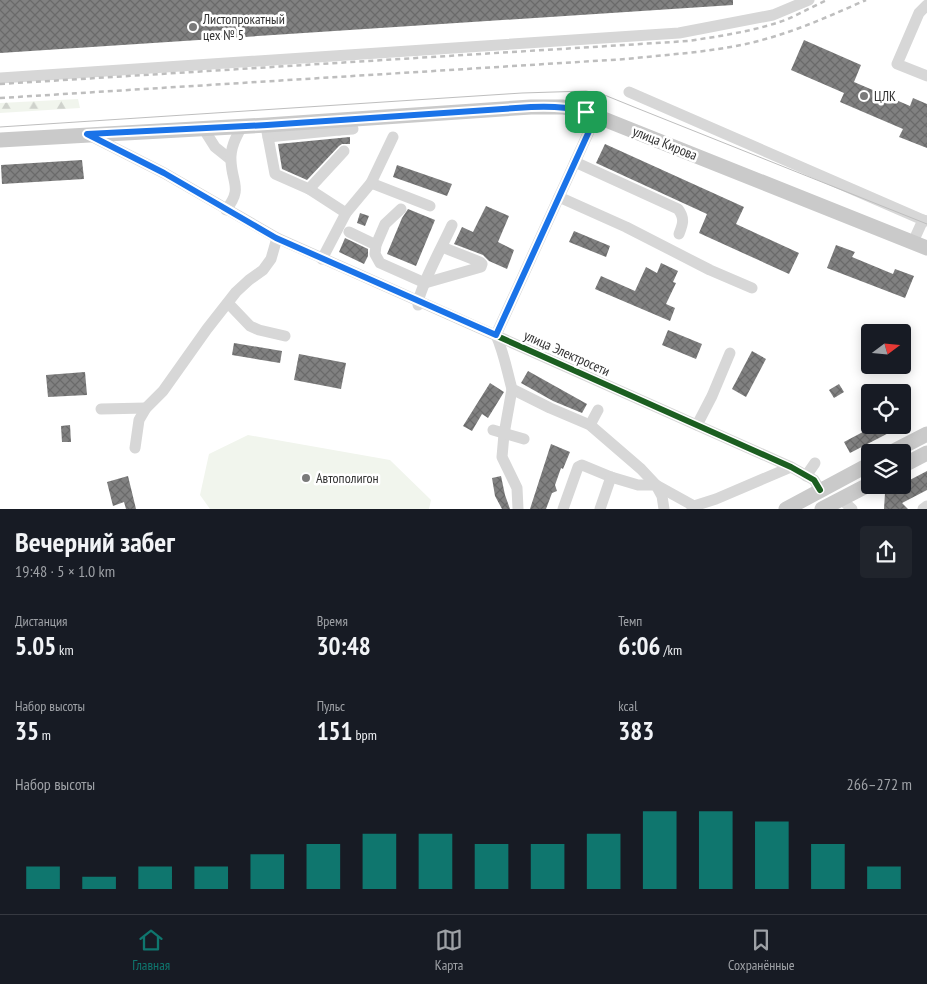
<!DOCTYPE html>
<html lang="ru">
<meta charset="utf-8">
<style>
:root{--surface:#171b24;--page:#20242c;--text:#f1f3f6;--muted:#9ea1a6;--line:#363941;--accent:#0f766e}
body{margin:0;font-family:"PT Sans Narrow",sans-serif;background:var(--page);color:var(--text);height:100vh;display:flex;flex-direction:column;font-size:19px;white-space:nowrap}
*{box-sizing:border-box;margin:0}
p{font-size:16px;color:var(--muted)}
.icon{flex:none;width:28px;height:28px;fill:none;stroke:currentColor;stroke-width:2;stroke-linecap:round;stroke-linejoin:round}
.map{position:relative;height:509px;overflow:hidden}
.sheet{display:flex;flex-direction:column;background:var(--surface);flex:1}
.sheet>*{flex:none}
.needle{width:32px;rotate:74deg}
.controls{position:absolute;left:861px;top:324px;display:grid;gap:10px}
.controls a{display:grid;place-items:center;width:50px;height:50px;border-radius:5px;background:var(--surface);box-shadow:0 2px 12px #0003;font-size:25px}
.pin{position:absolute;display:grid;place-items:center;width:42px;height:42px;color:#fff;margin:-21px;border-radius:10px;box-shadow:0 2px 8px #0006}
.round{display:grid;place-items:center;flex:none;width:52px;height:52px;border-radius:5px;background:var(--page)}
.headline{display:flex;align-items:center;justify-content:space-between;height:85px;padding:0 15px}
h1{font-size:28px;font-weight:800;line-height:38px}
.figures{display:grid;grid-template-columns:repeat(3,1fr);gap:8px;height:85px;padding:5px 15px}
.figures div{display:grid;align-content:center}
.figures b{font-size:25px;font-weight:800}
.figures small{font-size:14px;font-weight:400}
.figures p{font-size:14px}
.chart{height:140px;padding:10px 15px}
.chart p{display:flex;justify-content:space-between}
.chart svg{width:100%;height:90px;margin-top:5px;stroke:var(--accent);stroke-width:6}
.menu{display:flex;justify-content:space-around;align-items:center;height:70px;border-top:1px solid var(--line);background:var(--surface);font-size:14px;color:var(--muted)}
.menu a{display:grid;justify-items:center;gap:2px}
.menu .on{color:var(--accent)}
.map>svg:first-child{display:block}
.forest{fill:url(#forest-firs)}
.park{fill:#f1f5ed}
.building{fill:url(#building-cross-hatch)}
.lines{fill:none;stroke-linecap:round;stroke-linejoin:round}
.minor{stroke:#d7d7d7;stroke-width:11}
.major{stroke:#cacaca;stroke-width:15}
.tram{stroke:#bebebe;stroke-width:1}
.rail{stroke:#bebebe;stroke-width:2.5;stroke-dasharray:5 4;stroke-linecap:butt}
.cycleway-casing{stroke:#fff;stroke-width:9}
.cycleway{stroke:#1b5e20;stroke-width:6}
.route-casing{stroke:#fff;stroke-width:10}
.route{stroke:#1a73e8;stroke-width:6}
.poi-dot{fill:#7a7a7a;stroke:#fff;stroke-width:2}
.labels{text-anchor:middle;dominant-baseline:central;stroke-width:5;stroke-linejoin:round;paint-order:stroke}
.poi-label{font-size:14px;fill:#333;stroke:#fff;text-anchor:start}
.street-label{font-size:14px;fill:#333;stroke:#fff}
</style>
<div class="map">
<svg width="927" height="509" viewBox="0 0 927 509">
<defs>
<pattern id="forest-firs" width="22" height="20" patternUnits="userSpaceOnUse" patternTransform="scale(1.25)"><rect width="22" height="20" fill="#f1f5ed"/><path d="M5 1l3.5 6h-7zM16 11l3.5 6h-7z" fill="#cfd2cc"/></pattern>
<pattern id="building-cross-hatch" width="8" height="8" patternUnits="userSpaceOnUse" patternTransform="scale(1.25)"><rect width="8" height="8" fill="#818181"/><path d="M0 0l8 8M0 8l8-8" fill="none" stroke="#6a6a6a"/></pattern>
</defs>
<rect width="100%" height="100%" fill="#fff"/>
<!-- forest -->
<polygon class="forest" points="78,99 80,108 0,113 0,103"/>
<!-- park -->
<polygon class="park" points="248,435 390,460 431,500 429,509 210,509 200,495 209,454"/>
<!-- building -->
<g class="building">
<polygon points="0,0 733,0 733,5 0,53"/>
<polygon points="804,40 861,65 854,82 910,106 913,98 927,104 927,148 899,137 903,129 840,102 844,93 791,70"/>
<polygon points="350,137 350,144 342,144 339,146 307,180 282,169 278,144"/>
<polygon points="605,144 744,207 736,224 799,253 789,274 699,233 707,214 596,163"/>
<polygon points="82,160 84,179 2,184 1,165"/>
<polygon points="397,165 452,184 447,196 393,177"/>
<polygon points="486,206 509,216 498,242 514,250 507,269 489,261 483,255 454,244 462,227 473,232"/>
<polygon points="408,209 435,220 416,266 387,254 402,218"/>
<polygon points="360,213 369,216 365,226 357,223"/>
<polygon points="574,231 610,246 606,257 569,242"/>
<polygon points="345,238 368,249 368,256 364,264 339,252"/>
<polygon points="836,245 855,252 852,257 893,274 895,269 914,276 905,298 827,268"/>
<polygon points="661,263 678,271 673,282 676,283 666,304 675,308 670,321 595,289 601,276 635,291 646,267 657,273"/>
<polygon points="668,330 702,344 696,359 662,345"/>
<polygon points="234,343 282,351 280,363 232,355"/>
<polygon points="752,351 766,359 746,397 732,389"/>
<polygon points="299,354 346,363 341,389 294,380"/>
<polygon points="528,371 587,404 582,413 553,401 521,383"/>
<polygon points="85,372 87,395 48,397 46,375"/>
<polygon points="490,383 504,392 488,418 482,414 472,431 463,426"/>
<polygon points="839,384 844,392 834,398 829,390"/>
<polygon points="70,425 71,442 62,442 61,426"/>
<polygon points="876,425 904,425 850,453 844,442"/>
<polygon points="551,444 570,452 563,469 561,468 555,485 557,491 552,493 546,509 530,509"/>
<polygon points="927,471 927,490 902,503 908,509 884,509 885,493"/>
<polygon points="128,476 136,509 126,509 124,502 113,506 107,482"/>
<polygon points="501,476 505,495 510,509 502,509 495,496 492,478"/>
</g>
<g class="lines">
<!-- minor -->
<g class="minor">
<polyline points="927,5 919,13 897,64 927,76"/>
<polyline points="0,78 679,33 773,15 809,0"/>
<polyline points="629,92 923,220"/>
<path d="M596,116L496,335C504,353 507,371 512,389L550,408L590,425L641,469L656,485L662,496L664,509"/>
<polyline points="203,128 215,147 230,159"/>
<polyline points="339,130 353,129"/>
<polyline points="267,132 268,137 339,130 338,120"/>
<polyline points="89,135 164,173 277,238 791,467 814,480 820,490"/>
<polyline points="268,137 275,174 309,189 344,151"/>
<path d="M575,162L678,209C685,218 683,224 679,234"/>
<polyline points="371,183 430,206"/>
<polyline points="309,189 346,213"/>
<polyline points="559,197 626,227 710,270 752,288"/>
<polyline points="401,209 385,224 376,245 375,254 380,263 425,283 481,267 482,264 480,262 442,247"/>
<path d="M226,210C243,188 232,184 231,161C230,148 236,137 242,126"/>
<polyline points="349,232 376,245"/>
<polyline points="913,242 923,220 927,221"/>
<polyline points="322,259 346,213 371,183 393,137"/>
<polyline points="228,303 250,326 259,330 285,336"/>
<path d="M418,305C418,290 445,241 452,225"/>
<polyline points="512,389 504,434 502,457 517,488 518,509"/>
<polyline points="101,409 146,408"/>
<polyline points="590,425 598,410"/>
<polyline points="697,425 712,396 730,353"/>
<polyline points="493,430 524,439"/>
<polyline points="135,448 139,420 146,408 163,391 207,329 236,292 249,280 263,270 271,259 277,238"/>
<polyline points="806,476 815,463"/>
<polyline points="841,499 852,509"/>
<polyline points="563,509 578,467 582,465 611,477 638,485 656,485 694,506"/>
<polyline points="600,509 611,477"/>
<polyline points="692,509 694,506 716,499 791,467"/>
<polyline points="923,509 927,506"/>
</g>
<!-- major -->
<g class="major">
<polyline points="0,140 267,125 531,107 563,107 586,112 927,248"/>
<polyline points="892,452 927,434"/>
<polyline points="902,466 927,453"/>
<polyline points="786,509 870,464"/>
<polyline points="822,509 870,484"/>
</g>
<!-- tram -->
<polyline class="tram" points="0,127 522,93 586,91 602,94 634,107 927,224"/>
<!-- rail -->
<g class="rail">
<path d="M0,84L688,41C721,36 756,31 788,19C801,13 814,6 827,0"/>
<path d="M0,98L626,59C672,54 718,52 762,40C799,30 832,15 866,0"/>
</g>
<defs>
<polyline id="cycleway" points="87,134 164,173 277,238 791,467 814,480 820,490"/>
</defs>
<!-- cycleway casing -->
<use href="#cycleway" class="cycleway-casing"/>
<!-- cycleway -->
<use href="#cycleway" class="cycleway"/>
</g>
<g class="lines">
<defs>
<path id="route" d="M531,107C554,106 575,107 596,116L496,335L276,238L164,173L87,134L267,125Z"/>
</defs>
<!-- route casing -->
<use href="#route" class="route-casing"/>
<!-- route -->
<use href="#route" class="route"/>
</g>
<!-- markers -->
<g class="poi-dot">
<circle cx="193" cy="27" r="5"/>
<circle cx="864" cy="96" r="5"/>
<circle cx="306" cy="478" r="5"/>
</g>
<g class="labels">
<!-- poi labels -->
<g class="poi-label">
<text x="203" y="19">Листопрокатный<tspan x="203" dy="16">цех № 5</tspan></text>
<text x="874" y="96">ЦЛК</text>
<text x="316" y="478">Автополигон</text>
</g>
<!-- street labels -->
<g class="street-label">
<text transform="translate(665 143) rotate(22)">улица Кирова</text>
<text transform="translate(567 353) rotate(24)">улица Электросети</text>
</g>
</g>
</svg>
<div class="controls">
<a><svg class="needle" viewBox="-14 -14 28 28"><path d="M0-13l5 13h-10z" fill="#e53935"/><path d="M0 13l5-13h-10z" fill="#9ea1a6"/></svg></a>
<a><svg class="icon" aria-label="locate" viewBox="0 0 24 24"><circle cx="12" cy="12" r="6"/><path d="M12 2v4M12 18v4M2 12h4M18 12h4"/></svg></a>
<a><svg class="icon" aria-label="layers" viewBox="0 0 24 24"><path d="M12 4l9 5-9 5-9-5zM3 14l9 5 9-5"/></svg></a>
</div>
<div class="pin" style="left:586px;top:112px;background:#1e9e55"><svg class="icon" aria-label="arrive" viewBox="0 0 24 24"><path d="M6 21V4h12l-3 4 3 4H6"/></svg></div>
</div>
<section class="sheet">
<div class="headline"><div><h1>Вечерний забег</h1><p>19:48 · 5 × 1.0 km</p></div><a class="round"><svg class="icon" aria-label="share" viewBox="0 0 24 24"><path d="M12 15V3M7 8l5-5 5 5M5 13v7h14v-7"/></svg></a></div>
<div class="figures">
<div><p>Дистанция</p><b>5.05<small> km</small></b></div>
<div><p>Время</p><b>30:48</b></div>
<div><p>Темп</p><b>6:06<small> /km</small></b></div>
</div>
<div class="figures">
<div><p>Набор высоты</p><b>35<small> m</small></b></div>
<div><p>Пульс</p><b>151<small> bpm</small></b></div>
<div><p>kcal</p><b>383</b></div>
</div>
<div class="chart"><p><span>Набор высоты</span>266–272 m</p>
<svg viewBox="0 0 160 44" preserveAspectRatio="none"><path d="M5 44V33M15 44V38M25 44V33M35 44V33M45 44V27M55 44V22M65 44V17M75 44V17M85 44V22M95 44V22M105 44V17M115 44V6M125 44V6M135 44V11M145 44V22M155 44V33"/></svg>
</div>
</section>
<nav class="menu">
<a class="on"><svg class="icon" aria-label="home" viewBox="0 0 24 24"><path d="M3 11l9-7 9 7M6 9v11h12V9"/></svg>Главная</a>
<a><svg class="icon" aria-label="map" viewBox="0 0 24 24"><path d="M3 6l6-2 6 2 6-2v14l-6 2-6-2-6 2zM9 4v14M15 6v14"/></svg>Карта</a>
<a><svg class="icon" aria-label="saved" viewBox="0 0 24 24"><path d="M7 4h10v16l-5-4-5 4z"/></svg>Сохранённые</a>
</nav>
